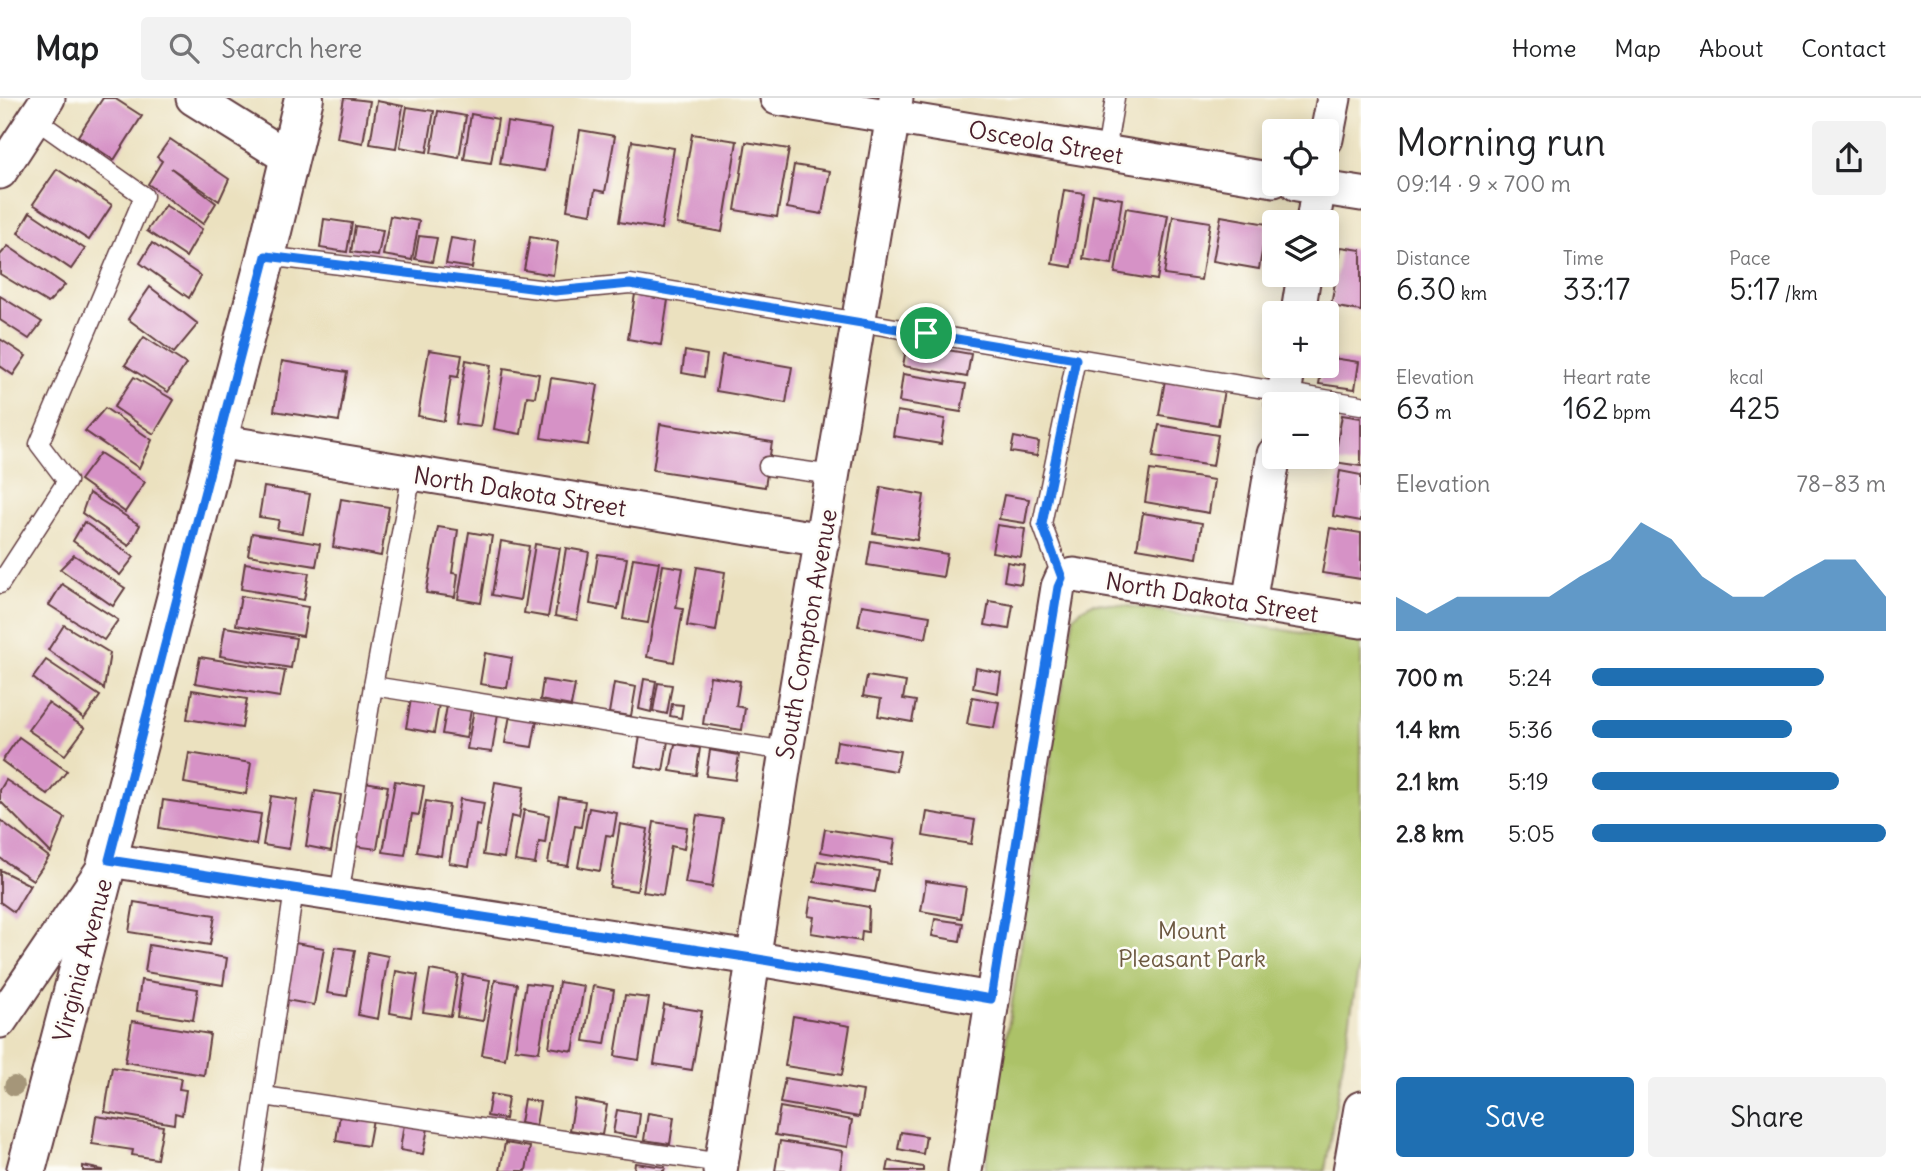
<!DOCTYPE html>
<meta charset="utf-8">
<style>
:root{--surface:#fff;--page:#f2f2f2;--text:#202124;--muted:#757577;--line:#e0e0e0;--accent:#1f6fb2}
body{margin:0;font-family:Delius,sans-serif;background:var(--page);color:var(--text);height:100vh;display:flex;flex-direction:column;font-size:26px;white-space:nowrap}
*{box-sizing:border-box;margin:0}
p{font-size:23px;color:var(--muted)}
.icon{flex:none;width:38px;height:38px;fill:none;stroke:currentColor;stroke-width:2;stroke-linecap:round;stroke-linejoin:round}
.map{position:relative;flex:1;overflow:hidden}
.details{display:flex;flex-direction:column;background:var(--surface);width:560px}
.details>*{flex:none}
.fabs{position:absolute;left:1262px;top:21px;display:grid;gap:14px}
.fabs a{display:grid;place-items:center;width:77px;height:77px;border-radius:7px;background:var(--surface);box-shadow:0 4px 18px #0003;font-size:35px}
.pin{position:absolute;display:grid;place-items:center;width:60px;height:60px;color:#fff;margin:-30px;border:4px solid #fff;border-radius:50%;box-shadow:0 2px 7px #0007}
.round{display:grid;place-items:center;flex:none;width:74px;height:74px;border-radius:7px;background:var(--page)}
.summary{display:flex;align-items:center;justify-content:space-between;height:119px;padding:0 35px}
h1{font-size:38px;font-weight:600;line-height:52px}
.figures{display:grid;grid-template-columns:repeat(3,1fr);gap:10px;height:119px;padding:7px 35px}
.figures div{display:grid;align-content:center}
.figures b{font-size:30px;font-weight:600}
.figures small{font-size:19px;font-weight:400}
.figures p{font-size:19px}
.chart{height:196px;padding:14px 35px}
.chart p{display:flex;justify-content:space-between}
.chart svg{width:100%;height:126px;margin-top:7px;fill:var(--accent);opacity:.7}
.button{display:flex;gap:14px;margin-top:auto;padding:14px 35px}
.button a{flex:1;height:80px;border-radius:7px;background:var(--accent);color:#fff;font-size:28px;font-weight:600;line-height:80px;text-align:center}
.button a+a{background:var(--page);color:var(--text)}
ul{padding:0 35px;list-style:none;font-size:23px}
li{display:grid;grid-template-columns:112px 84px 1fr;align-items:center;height:52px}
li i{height:18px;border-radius:9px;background:var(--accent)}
header{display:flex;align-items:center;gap:42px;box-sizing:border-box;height:98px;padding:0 35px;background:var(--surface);border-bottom:2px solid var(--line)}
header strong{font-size:33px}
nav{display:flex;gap:38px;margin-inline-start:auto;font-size:24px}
.search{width:490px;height:63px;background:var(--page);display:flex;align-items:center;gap:18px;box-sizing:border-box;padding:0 24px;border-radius:7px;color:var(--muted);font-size:26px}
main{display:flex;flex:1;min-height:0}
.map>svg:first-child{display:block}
.green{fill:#acc267;stroke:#7b7049;stroke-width:2}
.building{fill:#d692c6}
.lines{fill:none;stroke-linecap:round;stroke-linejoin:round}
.service-casing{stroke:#623c41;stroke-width:21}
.minor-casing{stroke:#623c41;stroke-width:37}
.tertiary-casing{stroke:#623c41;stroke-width:42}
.service{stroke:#fff;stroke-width:18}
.minor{stroke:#fff;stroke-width:33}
.tertiary{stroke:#fff;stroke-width:38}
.tree{fill:#a59679}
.route-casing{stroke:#fff;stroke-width:14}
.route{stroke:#1a73e8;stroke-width:9}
.labels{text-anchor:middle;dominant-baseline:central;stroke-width:5;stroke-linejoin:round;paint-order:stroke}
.street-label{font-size:24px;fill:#4a1f2b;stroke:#fdfcf7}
.park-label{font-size:24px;fill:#6c5840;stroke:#fdfcf7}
</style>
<header>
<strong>Map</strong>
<div class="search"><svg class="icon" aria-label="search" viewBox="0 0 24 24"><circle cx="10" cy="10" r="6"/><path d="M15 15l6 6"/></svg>Search here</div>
<nav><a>Home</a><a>Map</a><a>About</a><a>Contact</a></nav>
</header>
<main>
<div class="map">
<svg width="1361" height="1073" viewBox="0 0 1361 1073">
<rect width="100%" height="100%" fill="#fdfcf7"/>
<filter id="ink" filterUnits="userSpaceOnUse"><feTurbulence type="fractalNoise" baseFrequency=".0143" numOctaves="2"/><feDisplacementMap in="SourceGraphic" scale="14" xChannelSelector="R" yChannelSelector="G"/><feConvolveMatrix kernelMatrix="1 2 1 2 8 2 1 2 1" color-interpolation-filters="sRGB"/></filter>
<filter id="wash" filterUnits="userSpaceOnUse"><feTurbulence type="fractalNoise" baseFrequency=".00686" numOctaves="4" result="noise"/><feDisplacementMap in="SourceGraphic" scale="28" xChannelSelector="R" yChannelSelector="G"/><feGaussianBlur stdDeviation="1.57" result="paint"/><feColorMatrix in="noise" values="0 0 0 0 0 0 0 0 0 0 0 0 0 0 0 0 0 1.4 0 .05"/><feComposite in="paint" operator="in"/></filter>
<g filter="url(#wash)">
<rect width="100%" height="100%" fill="#ebe1bf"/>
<!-- green -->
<polygon class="green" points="1093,505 1114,506 1361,544 1361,854 1325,1073 985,1073 1074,518 1083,510"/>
<g id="blocks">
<!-- building -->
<g class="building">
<polygon points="103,0 114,0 142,18 114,62 78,38"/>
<polygon points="344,0 370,3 363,45 337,40"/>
<polygon points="377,3 403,8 396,50 370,46"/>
<polygon points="407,9 434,13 427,54 400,49"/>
<polygon points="438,13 466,18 459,60 431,55"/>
<polygon points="471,16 498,21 491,65 464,61"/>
<polygon points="507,24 552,31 545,73 500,66"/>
<polygon points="580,32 615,38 605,94 595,92 591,116 567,112"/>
<polygon points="692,36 737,43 722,134 677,126"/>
<polygon points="170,41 229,81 219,103 171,70 216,105 203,126 148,86 162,63 157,59"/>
<polygon points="632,43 674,50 661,131 619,124"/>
<polygon points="746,44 789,51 777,119 735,112"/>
<polygon points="794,67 830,73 822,116 787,110"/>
<polygon points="57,71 112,107 89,142 33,106"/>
<polygon points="1064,92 1084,95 1072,169 1052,166"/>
<polygon points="1093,96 1122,101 1112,166 1083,161"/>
<polygon points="165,107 202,131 186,159 147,133"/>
<polygon points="1126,110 1168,117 1157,182 1115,175"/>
<polygon points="30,114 85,151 71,171 18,135"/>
<polygon points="390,118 419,123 412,162 383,157"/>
<polygon points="1173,118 1210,124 1201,182 1164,177"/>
<polygon points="1221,118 1267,126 1259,171 1213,163"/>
<polygon points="324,121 352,125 347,154 320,150"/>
<polygon points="355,128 383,132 378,158 351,154"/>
<polygon points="419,138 437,140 432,164 415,161"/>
<polygon points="530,139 558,144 553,177 524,172"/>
<polygon points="451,140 476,144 472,170 446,166"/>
<polygon points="152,145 201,178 189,200 140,165"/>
<polygon points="8,148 65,187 48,205 0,176 0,157"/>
<polygon points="1341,149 1361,152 1361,213 1331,208"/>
<polygon points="150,189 198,226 174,255 128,221"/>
<polygon points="635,196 668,202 661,247 628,241"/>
<polygon points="0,198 42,224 29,241 0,222"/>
<polygon points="144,239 186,266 168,294 125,267"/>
<polygon points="0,241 26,258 13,277 0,268"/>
<polygon points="907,245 971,256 967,279 903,268"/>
<polygon points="429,252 462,257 458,279 451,278 444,323 418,318"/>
<polygon points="685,253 707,257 704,279 682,275"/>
<polygon points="722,257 792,269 786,305 716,293"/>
<polygon points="1326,259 1359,264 1355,291 1319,286 1322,268 1326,268"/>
<polygon points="466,262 491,267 480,329 456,326"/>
<polygon points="282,263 347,274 339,323 274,313"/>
<polygon points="504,270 539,276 535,299 527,298 521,336 494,331"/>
<polygon points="903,276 966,286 961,314 899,304"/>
<polygon points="134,279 174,302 154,336 114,309"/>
<polygon points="551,280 598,287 588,347 541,340"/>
<polygon points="1165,282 1224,292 1218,327 1159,317"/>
<polygon points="105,310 152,342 139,370 85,333"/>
<polygon points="897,313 945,321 941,346 893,338"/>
<polygon points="1342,317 1361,320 1361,368 1334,364"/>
<polygon points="660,326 772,344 765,389 653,372"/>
<polygon points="1159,327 1218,337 1213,368 1153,359"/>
<polygon points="1014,339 1039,344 1037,358 1011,354"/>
<polygon points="100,355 145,384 125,414 80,382"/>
<polygon points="1150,372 1214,382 1209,415 1145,404"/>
<polygon points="1340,373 1361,377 1361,423 1333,418"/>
<polygon points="264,389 310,396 303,435 277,431 279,422 259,419"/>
<polygon points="881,389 924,397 917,442 873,435"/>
<polygon points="89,395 140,427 129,448 82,415"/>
<polygon points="1004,397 1029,401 1025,425 999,421"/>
<polygon points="341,401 389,409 381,458 333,449"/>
<polygon points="1143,415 1202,425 1197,460 1137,450"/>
<polygon points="84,424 134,459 120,477 73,443"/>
<polygon points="997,427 1025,431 1021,459 992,454"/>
<polygon points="438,429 458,432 452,475 458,476 455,499 426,495"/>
<polygon points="1330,430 1361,435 1361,481 1322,475"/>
<polygon points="469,434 492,438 481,505 458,501"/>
<polygon points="252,435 320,446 316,468 248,457"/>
<polygon points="501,443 529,448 520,502 492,497"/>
<polygon points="871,443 947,456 943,479 867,467"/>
<polygon points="535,446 560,450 548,519 524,515"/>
<polygon points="566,450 589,454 577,522 555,518"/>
<polygon points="598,456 627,460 618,511 590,506"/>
<polygon points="74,457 125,490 113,508 60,471"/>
<polygon points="633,460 659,464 648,525 623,521"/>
<polygon points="1007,464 1024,467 1021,486 1004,483"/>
<polygon points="245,465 309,475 304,502 241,491"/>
<polygon points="663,467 683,470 676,510 683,511 674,564 647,559"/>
<polygon points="697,469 725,474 716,533 687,528"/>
<polygon points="62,486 118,522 104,542 49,507"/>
<polygon points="241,498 308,509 303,538 236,527"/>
<polygon points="989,503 1013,507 1009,531 985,527"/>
<polygon points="862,507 930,518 926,540 858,528"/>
<polygon points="64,527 110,555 104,591 48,552"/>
<polygon points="225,529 296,540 291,570 220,558"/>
<polygon points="485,555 512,560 507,590 480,586"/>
<polygon points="200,559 285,573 280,599 195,585"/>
<polygon points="46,562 100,598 84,621 33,580"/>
<polygon points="976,570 1001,575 998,595 973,590"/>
<polygon points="710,578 740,583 736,608 745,610 742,632 703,626"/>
<polygon points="867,578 906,584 903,601 916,603 912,624 878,618 881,601 863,598"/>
<polygon points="644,581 656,583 651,614 639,611"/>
<polygon points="543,582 575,587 571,608 540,602"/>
<polygon points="614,585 636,589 631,618 609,615"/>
<polygon points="658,585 672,587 667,616 653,613"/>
<polygon points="192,592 247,601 242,630 187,621"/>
<polygon points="972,599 999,604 994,630 967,626"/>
<polygon points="411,601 439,606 434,635 406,630"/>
<polygon points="48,605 85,630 65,657 28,632"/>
<polygon points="672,606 683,607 681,620 670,618"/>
<polygon points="447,608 471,612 466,640 442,636"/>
<polygon points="474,611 498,615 492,654 467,651"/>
<polygon points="510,617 537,621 532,649 505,645"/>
<polygon points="640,638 668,643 663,673 635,668"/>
<polygon points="19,639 67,673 48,697 2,663"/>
<polygon points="837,643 900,653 896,673 834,663"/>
<polygon points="675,646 700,650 696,677 670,673"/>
<polygon points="710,652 739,657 735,682 706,678"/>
<polygon points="189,655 251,665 246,696 184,685"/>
<polygon points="6,682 65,720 51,755 0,703 0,692"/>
<polygon points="395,683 424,688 419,717 412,716 405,757 383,754"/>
<polygon points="365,684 388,688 377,751 354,748"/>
<polygon points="495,684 524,689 519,720 511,718 504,760 483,757"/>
<polygon points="315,693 341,697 331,753 306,748"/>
<polygon points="271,698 297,702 289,751 263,747"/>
<polygon points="559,699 585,703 581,729 575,728 568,768 548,765"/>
<polygon points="460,701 484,705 480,728 476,727 469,768 449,765"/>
<polygon points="163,702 261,716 256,747 159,730"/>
<polygon points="426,703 449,707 441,758 417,754"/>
<polygon points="589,710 617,715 613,738 606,737 600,773 578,769"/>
<polygon points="524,712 549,717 545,745 539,744 535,766 515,763"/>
<polygon points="927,714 975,722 971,746 923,738"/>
<polygon points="697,717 723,721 712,789 685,785"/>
<polygon points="0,722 49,759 33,782 0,760"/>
<polygon points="654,724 687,729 684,751 671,748 663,797 643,794"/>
<polygon points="620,726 648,731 637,793 610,789"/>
<polygon points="825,731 895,742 891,766 821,754"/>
<polygon points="818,763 879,773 875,794 814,784"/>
<polygon points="0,772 30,787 14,814 0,804"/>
<polygon points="926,783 966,789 961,820 921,813"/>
<polygon points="811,799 869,809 868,834 862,833 861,843 811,835 814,819 808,818"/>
<polygon points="134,804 215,817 210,847 129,834"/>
<polygon points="935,821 963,825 960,843 932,838"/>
<polygon points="295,845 324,850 314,907 286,902"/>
<polygon points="149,847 227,860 223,887 145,874"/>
<polygon points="335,849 355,852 347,898 327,895"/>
<polygon points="368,854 388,858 378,921 358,917"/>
<polygon points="430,872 458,877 451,918 423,914"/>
<polygon points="396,873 418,877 411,919 390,915"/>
<polygon points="463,877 490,882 483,923 457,919"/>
<polygon points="141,882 198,891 193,922 137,913"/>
<polygon points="495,882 517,886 505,961 482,957"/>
<polygon points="559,884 584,888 573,953 549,949"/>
<polygon points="526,885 550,888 539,954 515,951"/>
<polygon points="593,888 614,892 605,946 584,943"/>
<polygon points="625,897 649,900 639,962 615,958"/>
<polygon points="664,907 702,913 692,972 654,966"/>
<polygon points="793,918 850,928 842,977 785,968"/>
<polygon points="132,923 210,936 204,977 125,964"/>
<polygon points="112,969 181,980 179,991 186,992 182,1017 175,1015 174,1026 105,1014"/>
<polygon points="785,980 863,993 859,1019 780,1005"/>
<polygon points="491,996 508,999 505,1021 487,1018"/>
<polygon points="524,1001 540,1004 536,1028 520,1025"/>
<polygon points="575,1001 607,1007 602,1037 570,1032"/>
<polygon points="780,1009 852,1022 848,1049 775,1037"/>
<polygon points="617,1012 640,1016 637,1039 613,1035"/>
<polygon points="648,1015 674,1019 670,1046 644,1042"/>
<polygon points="340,1016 373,1021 368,1048 336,1043"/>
<polygon points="96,1018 163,1028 157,1061 132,1057 133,1052 92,1046"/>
<polygon points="404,1026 428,1030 423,1056 400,1052"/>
<polygon points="901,1034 926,1038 923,1056 898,1051"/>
<polygon points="780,1043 843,1053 840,1073 775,1073"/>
<polygon points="505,1045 530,1049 526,1073 500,1073"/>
<polygon points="889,1063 923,1069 923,1073 887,1073"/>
<polygon points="635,1065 665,1069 664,1073 634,1073"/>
<polygon points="83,1068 103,1072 103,1073 83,1073"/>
</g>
</g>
</g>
<g filter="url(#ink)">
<use href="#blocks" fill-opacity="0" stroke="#623c41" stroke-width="2"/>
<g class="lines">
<defs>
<g id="service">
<polyline points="1106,54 1115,0"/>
<polyline points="266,158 555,193 630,186 1361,307"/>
<polyline points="768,368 833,377"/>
<polyline points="1062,480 1042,426 1076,261"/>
<polyline points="0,486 67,383 39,346 144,98 35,21"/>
<polyline points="373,588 786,653"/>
<polyline points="339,798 373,588 412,375"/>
<polyline points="264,998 721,1065"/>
<polyline points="252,1073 294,792"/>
</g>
<g id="minor">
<polyline points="193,0 289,60"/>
<polyline points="777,0 1274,82"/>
<polyline points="1326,41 1334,0"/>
<polyline points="0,74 48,0"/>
<polyline points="1297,86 1361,96"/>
<polyline points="1313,124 1319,86"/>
<polyline points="1298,215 1304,177"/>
<polyline points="1282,306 1289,268"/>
<polyline points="217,343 823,442"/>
<polyline points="1249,505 1274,356"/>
<polyline points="0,923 109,762 752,860 991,901"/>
<polyline points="720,1073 786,653 896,0"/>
<polyline points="965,1073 1058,489 1062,480 1074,477 1361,523"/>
<polyline points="1350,1073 1361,1010"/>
</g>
<polyline id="tertiary" points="26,1073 266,158 304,0"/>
</defs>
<!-- service casing -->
<use href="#service" class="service-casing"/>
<!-- minor casing -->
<use href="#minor" class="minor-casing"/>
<!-- tertiary casing -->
<use href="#tertiary" class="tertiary-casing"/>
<!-- service -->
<use href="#service" class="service"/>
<!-- minor -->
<use href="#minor" class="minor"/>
<!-- tertiary -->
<use href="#tertiary" class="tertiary"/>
</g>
<!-- trees -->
<circle class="tree" cx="14" cy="988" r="10"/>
</g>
<g class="lines" filter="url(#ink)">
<defs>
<polygon id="route" points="266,158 555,193 630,186 1076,261 1042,426 1062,480 1058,489 991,901 752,860 109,762"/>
</defs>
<!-- route casing -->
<use href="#route" class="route-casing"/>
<!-- route -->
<use href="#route" class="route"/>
</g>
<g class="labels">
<!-- street labels -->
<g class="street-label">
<text transform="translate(1046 44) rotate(10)">Osceola Street</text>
<text transform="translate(520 393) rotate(9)">North Dakota Street</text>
<text transform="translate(1212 499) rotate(9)">North Dakota Street</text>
<text transform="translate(806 536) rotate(-80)">South Compton Avenue</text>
<text transform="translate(82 862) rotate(-75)">Virginia Avenue</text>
</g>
<!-- park labels -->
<g class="park-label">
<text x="1192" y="832">Mount<tspan x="1192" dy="28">Pleasant Park</tspan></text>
</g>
</g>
</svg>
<div class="fabs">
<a><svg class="icon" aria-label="locate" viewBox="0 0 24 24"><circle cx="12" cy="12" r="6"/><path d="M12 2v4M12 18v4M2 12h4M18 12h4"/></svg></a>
<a><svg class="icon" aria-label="layers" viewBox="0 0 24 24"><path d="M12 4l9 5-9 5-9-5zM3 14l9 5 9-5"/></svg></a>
<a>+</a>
<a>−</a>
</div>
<div class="pin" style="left:926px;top:235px;background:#1e9e55"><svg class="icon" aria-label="arrive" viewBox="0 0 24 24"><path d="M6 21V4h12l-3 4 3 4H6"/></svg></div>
</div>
<section class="details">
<div class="summary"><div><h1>Morning run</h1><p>09:14 · 9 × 700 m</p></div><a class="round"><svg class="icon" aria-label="share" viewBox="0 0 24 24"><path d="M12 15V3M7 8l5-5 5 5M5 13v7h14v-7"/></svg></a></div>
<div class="figures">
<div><p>Distance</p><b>6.30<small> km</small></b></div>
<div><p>Time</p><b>33:17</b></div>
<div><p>Pace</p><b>5:17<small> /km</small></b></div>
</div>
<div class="figures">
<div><p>Elevation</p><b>63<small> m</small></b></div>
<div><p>Heart rate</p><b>162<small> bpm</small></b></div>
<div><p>kcal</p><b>425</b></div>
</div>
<div class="chart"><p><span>Elevation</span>78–83 m</p>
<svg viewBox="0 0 160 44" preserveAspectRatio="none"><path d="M0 44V32L10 38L20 32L30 32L40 32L50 32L60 25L70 19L80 6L90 12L100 25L110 32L120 32L130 25L140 19L150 19L160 32V44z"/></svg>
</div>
<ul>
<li><b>700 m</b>5:24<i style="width:79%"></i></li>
<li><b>1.4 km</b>5:36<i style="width:68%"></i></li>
<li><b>2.1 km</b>5:19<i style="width:84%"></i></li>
<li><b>2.8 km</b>5:05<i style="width:100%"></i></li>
</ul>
<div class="button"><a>Save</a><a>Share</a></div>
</section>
</main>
